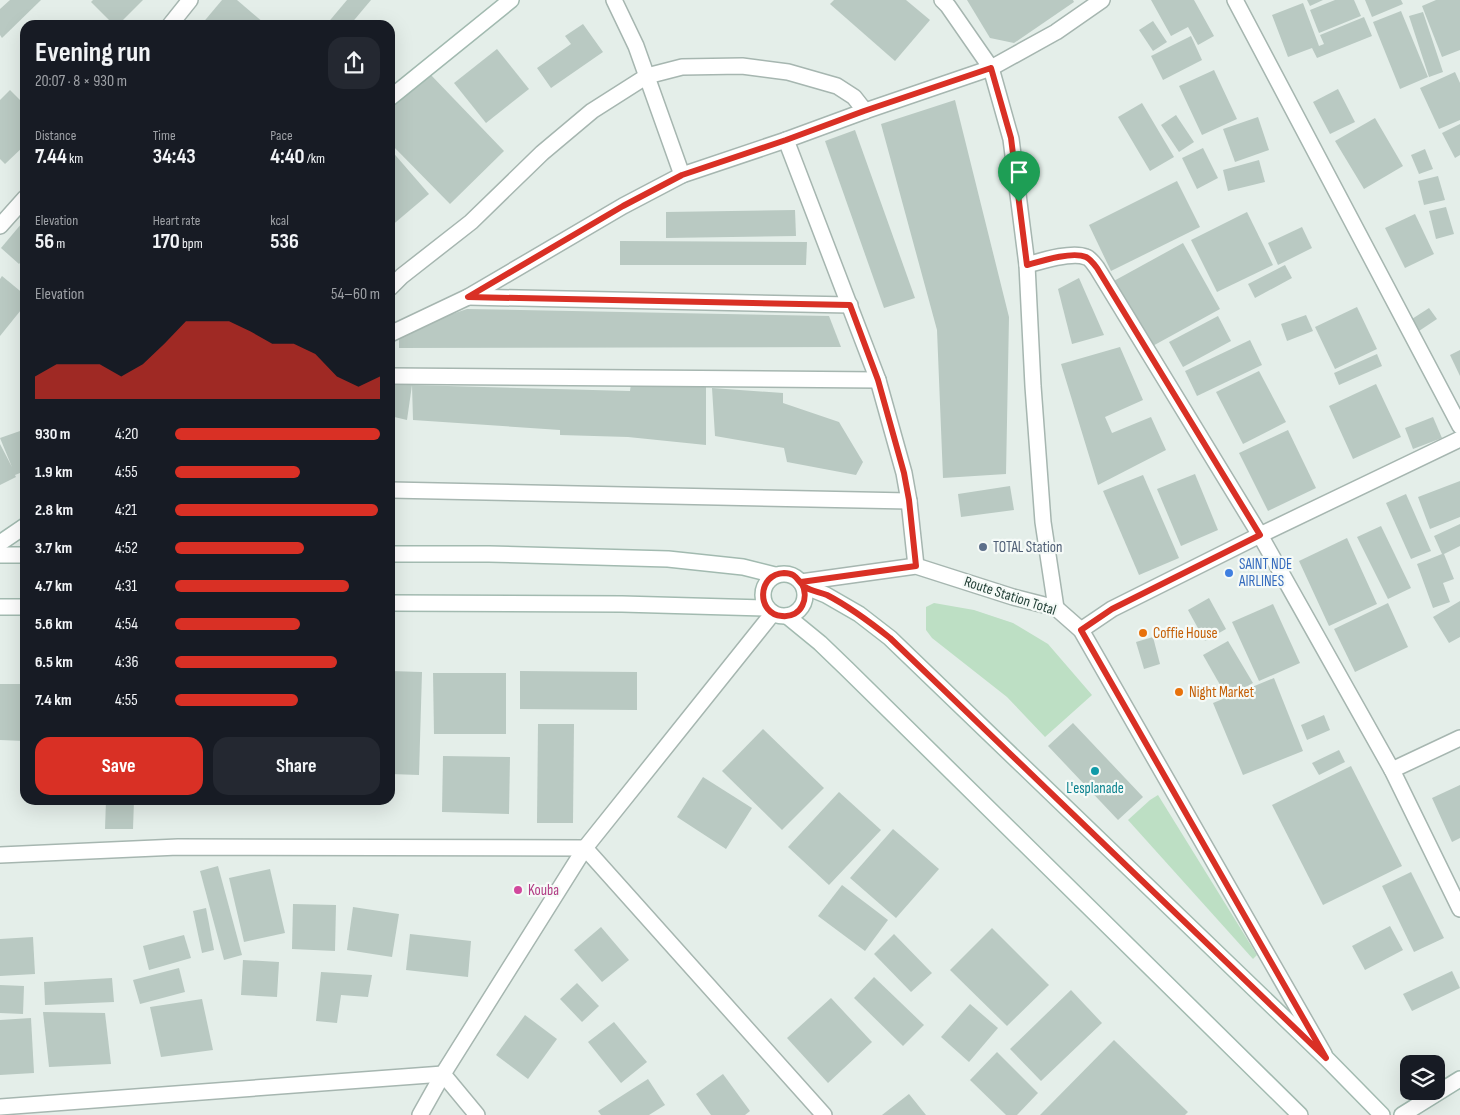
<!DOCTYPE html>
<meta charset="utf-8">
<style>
:root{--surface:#171b24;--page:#242831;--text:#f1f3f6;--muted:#9ea1a6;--accent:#d93025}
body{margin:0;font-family:"Sofia Sans Condensed",sans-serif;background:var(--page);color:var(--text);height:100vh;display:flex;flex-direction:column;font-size:19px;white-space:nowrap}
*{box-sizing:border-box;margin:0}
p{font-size:16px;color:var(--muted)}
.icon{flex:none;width:28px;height:28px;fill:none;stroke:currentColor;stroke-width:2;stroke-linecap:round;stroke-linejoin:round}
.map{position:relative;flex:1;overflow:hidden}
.panel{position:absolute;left:20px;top:20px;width:375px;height:785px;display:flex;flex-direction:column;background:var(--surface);border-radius:15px;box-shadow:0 5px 20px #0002}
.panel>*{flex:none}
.controls{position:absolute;left:1400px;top:1055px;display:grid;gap:10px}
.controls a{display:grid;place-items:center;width:45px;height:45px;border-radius:10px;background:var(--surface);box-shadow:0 5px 20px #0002;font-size:25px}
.pin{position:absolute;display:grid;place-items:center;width:42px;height:42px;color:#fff;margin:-51px -21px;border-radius:50% 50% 50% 0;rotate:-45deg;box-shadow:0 0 5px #0007}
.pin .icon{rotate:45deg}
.round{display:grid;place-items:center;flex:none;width:52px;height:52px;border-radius:15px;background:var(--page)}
.head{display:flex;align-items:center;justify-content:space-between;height:85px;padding:0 15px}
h1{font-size:28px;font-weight:700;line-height:38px}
.metrics{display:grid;grid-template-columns:repeat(3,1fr);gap:8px;height:85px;padding:5px 15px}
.metrics div{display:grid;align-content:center}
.metrics b{font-size:21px;font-weight:700}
.metrics small{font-size:14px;font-weight:400}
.metrics p{font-size:14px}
.chart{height:140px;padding:10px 15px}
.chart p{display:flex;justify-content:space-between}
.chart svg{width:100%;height:90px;margin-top:5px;fill:var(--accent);opacity:.7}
.button{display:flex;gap:10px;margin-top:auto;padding:10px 15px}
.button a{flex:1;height:58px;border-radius:15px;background:var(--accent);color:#fff;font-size:20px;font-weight:700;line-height:58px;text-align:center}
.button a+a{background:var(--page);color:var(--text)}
ul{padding:0 15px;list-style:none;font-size:16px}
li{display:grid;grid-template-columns:80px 60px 1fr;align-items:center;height:38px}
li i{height:12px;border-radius:6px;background:var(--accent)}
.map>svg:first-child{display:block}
.green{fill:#bddfc4}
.building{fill:#b9c9c2}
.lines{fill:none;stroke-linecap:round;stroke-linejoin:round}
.street-casing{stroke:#a6b6b0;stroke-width:18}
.secondary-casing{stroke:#a2bab0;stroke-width:18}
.street{stroke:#fff;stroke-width:15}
.secondary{stroke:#fff;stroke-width:15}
.route-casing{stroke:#fff;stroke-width:10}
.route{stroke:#d93025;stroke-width:6}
.service-dot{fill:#5c6f8a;stroke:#f5faf7;stroke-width:2}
.shop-dot{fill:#3f7fe0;stroke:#f5faf7;stroke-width:2}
.food-dot{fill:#e8710a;stroke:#f5faf7;stroke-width:2}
.culture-dot{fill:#0f9aa8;stroke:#f5faf7;stroke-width:2}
.hotel-dot{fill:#d1479c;stroke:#f5faf7;stroke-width:2}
.labels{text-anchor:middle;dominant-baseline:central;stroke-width:4.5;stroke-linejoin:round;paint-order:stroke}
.service-label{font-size:15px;fill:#4e5e75;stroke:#f5faf7;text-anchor:start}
.shop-label{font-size:15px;fill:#366cbe;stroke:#f5faf7;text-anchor:start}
.street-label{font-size:15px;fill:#234037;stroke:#f5faf7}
.food-label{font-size:15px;fill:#c56008;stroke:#f5faf7;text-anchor:start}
.culture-label{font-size:15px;fill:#0d838f;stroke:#f5faf7}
.hotel-label{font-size:15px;fill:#b23c85;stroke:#f5faf7;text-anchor:start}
</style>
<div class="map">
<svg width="1460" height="1115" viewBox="0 0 1460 1115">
<rect width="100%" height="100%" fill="#e4eee9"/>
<!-- green -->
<g class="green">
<polygon points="934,603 974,610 1013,623 1048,644 1092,695 1045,737 1007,697 932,638 926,630 926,607"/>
<polygon points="1158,795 1257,955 1253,959 1128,820 1150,800"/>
</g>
<!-- building -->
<g class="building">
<polygon points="10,0 41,0 2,38 0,35 0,9"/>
<polygon points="93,0 143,0 118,25 114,25 91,2"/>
<polygon points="222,0 237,0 264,23 262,25 201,25"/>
<polygon points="347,0 371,0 350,25 326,25"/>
<polygon points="834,0 906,0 930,20 895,61 830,4"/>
<polygon points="967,0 1073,0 1074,2 1014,43 990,38"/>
<polygon points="1151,0 1194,0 1214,36 1198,45 1188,27 1171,36"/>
<polygon points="1307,0 1323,0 1310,6"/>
<polygon points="1335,0 1354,0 1361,16 1319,33 1310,10"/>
<polygon points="1365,0 1401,0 1403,4 1372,17"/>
<polygon points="1436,0 1460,0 1460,50 1442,57 1422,6"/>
<polygon points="1303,3 1319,46 1324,44 1320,35 1364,17 1372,36 1317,58 1312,48 1288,57 1272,15"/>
<polygon points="1401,11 1428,77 1400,89 1373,22"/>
<polygon points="1423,12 1443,72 1429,77 1409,16"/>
<polygon points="1153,21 1167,42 1153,51 1139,30"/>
<polygon points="583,24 603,52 551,88 537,68 571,44 565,36"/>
<polygon points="1191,36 1202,60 1163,80 1151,56"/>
<polygon points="497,49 529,89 486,123 454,83"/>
<polygon points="1214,70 1237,119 1202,135 1179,86"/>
<polygon points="1455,72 1460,83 1460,120 1439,129 1420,88"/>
<polygon points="429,73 504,151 450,204 390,143 390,110"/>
<polygon points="1338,89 1355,122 1330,134 1313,102"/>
<polygon points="10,90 25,105 25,145 5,164 0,159 0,100"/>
<polygon points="955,100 1009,317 1006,474 943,478 937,330 881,124"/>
<polygon points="1142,103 1174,157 1150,171 1118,117"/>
<polygon points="1176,115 1194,142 1179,152 1161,125"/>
<polygon points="1258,117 1269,150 1235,162 1223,129"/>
<polygon points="1375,118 1403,166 1364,189 1335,141"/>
<polygon points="1460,124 1460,155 1455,158 1442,133"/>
<polygon points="855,130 915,298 884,308 825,141"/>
<polygon points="1203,148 1218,178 1197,189 1182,158"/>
<polygon points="390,149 429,194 390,227"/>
<polygon points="1425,149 1433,169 1419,174 1411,155"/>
<polygon points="1259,160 1265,182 1228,191 1223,170"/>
<polygon points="1438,176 1445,200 1424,205 1418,181"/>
<polygon points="1177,181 1200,227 1111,271 1089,225"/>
<polygon points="1446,207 1454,234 1436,239 1429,211"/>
<polygon points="795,210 796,236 666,238 666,212"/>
<polygon points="1247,212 1273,265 1217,292 1191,240"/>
<polygon points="1415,214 1434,254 1405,268 1385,228"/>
<polygon points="22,223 25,226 25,257 19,264 1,248"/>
<polygon points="1302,227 1312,248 1278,265 1268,243"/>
<polygon points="620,241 807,242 806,265 620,265"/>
<polygon points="1183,243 1220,309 1149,348 1112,282"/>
<polygon points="1285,265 1292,278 1255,298 1248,284"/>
<polygon points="2,276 25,295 25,305 0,336 0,279"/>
<polygon points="1079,278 1104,335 1072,344 1058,289"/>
<polygon points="1357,307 1377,349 1335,369 1315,327"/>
<polygon points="1429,308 1437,319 1419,331 1412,319"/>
<polygon points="467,309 829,316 841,347 399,348 399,332"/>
<polygon points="1306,315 1313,331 1287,341 1281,324"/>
<polygon points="1218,316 1231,341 1183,367 1169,342"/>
<polygon points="1250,340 1262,365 1197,396 1185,371"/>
<polygon points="1120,347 1143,400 1105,417 1112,433 1151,417 1166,450 1098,485 1061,364"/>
<polygon points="1460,350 1460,376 1450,355"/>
<polygon points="1377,354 1382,366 1339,385 1334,373"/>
<polygon points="1259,371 1286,422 1243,444 1216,392"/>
<polygon points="631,384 706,387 706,445 628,437 560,435 560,430 413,420 412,385 630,391"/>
<polygon points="1376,384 1401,437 1353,459 1329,406"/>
<polygon points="390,385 412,385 407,420 390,416"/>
<polygon points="712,388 783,393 783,403 839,422 863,462 856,475 787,462 784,448 715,436"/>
<polygon points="1433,417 1442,438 1413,449 1405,428"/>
<polygon points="1288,430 1316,488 1268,511 1239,453"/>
<polygon points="20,431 25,444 25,471 15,475 16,477 0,485 0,444 12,467 0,438"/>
<polygon points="1195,474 1218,530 1181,546 1157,489"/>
<polygon points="1143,475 1179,558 1139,575 1103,491"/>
<polygon points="1460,481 1460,517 1430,529 1418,497"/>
<polygon points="1010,486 1014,510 961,517 958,494"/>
<polygon points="1406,494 1431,551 1411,559 1386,503"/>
<polygon points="1460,524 1460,546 1444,554 1454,579 1443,583 1450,602 1433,608 1417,564 1442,554 1434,536"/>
<polygon points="1381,526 1411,588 1388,599 1357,537"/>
<polygon points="1347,538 1377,604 1329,626 1299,561"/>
<polygon points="1209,598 1226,629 1205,641 1188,610"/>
<polygon points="1460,601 1460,637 1449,643 1433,617"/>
<polygon points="1388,603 1408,647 1355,672 1334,629"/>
<polygon points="1273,604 1300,663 1259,681 1232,622"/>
<polygon points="1153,637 1160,664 1144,669 1136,642"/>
<polygon points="1228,641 1253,683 1227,697 1203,655"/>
<polygon points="390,671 422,672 419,775 390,774"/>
<polygon points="520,671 637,672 637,710 520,709"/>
<polygon points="433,673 506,673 506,734 434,734"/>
<polygon points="1274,678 1303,751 1243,775 1213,703"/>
<polygon points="0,684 25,684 25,741 0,740"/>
<polygon points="1324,715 1330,730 1307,740 1301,725"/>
<polygon points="1073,723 1143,797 1118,820 1048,746"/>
<polygon points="538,724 574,724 573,823 537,823"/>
<polygon points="763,729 824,788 782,830 722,771"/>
<polygon points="1339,750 1345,762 1319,775 1312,763"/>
<polygon points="443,756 510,757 509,814 442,812"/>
<polygon points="1351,766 1402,866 1323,905 1272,805"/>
<polygon points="703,777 752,808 726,849 677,817"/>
<polygon points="1460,785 1460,838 1452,842 1432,798"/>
<polygon points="839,792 881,830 829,885 788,847"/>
<polygon points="106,800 134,800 133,829 105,829"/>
<polygon points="893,829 939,869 896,918 850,878"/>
<polygon points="218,866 242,955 224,960 200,871"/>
<polygon points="270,869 285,933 244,942 229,878"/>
<polygon points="1411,872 1444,938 1414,952 1382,886"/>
<polygon points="842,885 888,920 865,951 818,916"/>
<polygon points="293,904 336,905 335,951 292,949"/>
<polygon points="353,907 399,914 392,957 347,950"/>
<polygon points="206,908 214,950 202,953 193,911"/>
<polygon points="1390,926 1403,950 1365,970 1352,946"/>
<polygon points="601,927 629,960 602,982 574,950"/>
<polygon points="992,928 1049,985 1007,1026 950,970"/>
<polygon points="410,934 471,941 468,977 406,970"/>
<polygon points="894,934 932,973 911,992 874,954"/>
<polygon points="184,935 191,958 149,970 143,946"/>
<polygon points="33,937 35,974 0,976 0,939"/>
<polygon points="243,960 279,962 277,997 241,995"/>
<polygon points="179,968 185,992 140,1004 133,980"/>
<polygon points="1452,971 1460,988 1412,1011 1403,994"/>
<polygon points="321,972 372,975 368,997 341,995 337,1023 316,1021"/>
<polygon points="874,977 924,1025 903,1046 854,998"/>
<polygon points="112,978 114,1002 45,1005 44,982"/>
<polygon points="577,983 599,1006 582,1022 560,999"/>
<polygon points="0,985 24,986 23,1014 0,1013"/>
<polygon points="1071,990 1102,1023 1041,1081 1010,1049"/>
<polygon points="831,998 872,1042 828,1083 787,1038"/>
<polygon points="202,999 213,1050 161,1057 150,1007"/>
<polygon points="970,1004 998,1028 969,1062 941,1037"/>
<polygon points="43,1012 105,1013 111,1064 49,1067"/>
<polygon points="525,1015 557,1039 528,1079 496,1055"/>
<polygon points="31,1018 34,1073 0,1075 0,1020"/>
<polygon points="614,1022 647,1062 621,1083 588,1042"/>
<polygon points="1114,1040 1188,1112 1185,1115 1040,1115"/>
<polygon points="997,1052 1038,1093 1017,1115 1006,1115 970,1080"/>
<polygon points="723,1074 750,1111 745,1115 711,1115 696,1094"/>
<polygon points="648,1079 665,1105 649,1115 601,1115 598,1111"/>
<polygon points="909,1094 926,1115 882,1115"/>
</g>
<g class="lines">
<defs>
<g id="street">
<polyline points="614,0 636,46 682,175"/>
<polyline points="942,0 948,6 991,68 1011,139 1027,265 1033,386 1043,522 1056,608"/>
<polyline points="1235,0 1460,426"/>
<polyline points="170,25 190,0"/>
<polyline points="786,140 878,380 904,473 909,501 916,566"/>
<polyline points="0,226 25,198"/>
<path d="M1027,265C1041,261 1072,251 1086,257C1090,258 1094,264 1097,268L1260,535L1392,770L1460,909"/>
<polyline points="390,288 402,276 471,222 542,153 592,111 647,76 682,67 742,66 788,72 837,86 854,97 865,111"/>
<polyline points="468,297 850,305"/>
<polyline points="390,334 468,297 623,206 682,175 786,140 865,111 991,68 1056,32 1102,0"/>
<polyline points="390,376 878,380"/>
<polyline points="390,490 909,501"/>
<polyline points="801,582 916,566 1013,597 1056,608 1081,630 1324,1054"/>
<polyline points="1081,630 1112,609 1260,535 1460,439"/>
<polyline points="1392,770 1460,738"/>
<polyline points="0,855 178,847 585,848 824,1115"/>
<polyline points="0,1107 443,1074 477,1115"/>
<polyline points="420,1115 443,1074 585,848 773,613"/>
</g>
<g id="secondary">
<polyline points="390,98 511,0"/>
<polyline points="0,543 25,526"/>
<polyline points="390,554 489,554 668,559 743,567 775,575"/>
<polyline points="0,555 25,555"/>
<circle cx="784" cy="595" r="21"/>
<polyline points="804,586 826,595 859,614 890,638 1326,1058 1382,1115"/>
<polyline points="390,603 622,604 767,608"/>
<polyline points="0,607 25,607"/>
<polyline points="787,616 820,643 847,669 1300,1115"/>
<polyline points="1402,1115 1460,1079"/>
</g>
</defs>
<!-- street casing -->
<use href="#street" class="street-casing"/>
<!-- secondary casing -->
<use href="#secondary" class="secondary-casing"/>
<!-- street -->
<use href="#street" class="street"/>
<!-- secondary -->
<use href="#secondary" class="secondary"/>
</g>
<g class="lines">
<defs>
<path id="route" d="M1019,202L1011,138L991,68L864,111L786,140L682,175L623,206L468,297L850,305L878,380L904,473L909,500L916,566L801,582C810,597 802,618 782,616C756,614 757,574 784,573C797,573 797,581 805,587C811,591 820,592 827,595C850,607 870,622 890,638L1326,1058L1081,630L1112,609L1260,535L1097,268C1094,264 1090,259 1086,257C1072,251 1041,261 1027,265L1019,202"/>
</defs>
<!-- route casing -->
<use href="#route" class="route-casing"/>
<!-- route -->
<use href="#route" class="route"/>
</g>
<!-- markers -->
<circle class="service-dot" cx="983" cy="547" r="5"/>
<circle class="shop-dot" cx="1229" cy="573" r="5"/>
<g class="food-dot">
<circle cx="1143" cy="633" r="5"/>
<circle cx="1179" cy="692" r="5"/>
</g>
<circle class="culture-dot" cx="1095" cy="771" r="5"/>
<circle class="hotel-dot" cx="518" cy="890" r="5"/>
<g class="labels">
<!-- service labels -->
<g class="service-label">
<text x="993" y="547">TOTAL Station</text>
</g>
<!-- shop labels -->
<g class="shop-label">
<text x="1239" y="564">SAINT NDE<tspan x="1239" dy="17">AIRLINES</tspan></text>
</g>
<!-- street labels -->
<g class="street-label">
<text transform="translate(1010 596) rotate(18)">Route Station Total</text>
</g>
<!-- food labels -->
<g class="food-label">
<text x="1153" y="633">Coffie House</text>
<text x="1189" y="692">Night Market</text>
</g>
<!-- culture labels -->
<g class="culture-label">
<text x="1095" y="788">L'esplanade</text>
</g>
<!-- hotel labels -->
<g class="hotel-label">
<text x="528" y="890">Kouba</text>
</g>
</g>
</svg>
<div class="controls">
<a><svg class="icon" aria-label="layers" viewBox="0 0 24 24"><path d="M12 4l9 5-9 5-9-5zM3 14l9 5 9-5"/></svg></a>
</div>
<div class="pin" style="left:1019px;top:202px;background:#1e9e55"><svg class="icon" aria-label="arrive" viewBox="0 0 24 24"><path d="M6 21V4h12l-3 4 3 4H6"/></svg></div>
<section class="panel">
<div class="head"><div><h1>Evening run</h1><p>20:07 · 8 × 930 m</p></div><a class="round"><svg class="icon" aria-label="share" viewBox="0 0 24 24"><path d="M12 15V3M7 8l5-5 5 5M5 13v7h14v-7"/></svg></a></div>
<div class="metrics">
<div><p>Distance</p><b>7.44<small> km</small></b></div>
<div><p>Time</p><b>34:43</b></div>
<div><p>Pace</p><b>4:40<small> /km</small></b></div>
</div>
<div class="metrics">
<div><p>Elevation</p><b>56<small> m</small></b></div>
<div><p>Heart rate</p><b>170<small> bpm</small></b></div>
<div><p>kcal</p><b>536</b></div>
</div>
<div class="chart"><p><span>Elevation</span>54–60 m</p>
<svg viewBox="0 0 160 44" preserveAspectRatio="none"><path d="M0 44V33L10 27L20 27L30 27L40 33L50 27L60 17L70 6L80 6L90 6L100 11L110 17L120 17L130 22L140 33L150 38L160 33V44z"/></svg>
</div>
<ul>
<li><b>930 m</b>4:20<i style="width:100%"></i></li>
<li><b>1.9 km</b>4:55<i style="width:61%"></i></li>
<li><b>2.8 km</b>4:21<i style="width:99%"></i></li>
<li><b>3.7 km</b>4:52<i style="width:63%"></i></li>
<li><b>4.7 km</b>4:31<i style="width:85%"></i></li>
<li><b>5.6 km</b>4:54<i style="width:61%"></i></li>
<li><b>6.5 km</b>4:36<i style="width:79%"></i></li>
<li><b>7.4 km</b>4:55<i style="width:60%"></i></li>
</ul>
<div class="button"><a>Save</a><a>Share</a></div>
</section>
</div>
